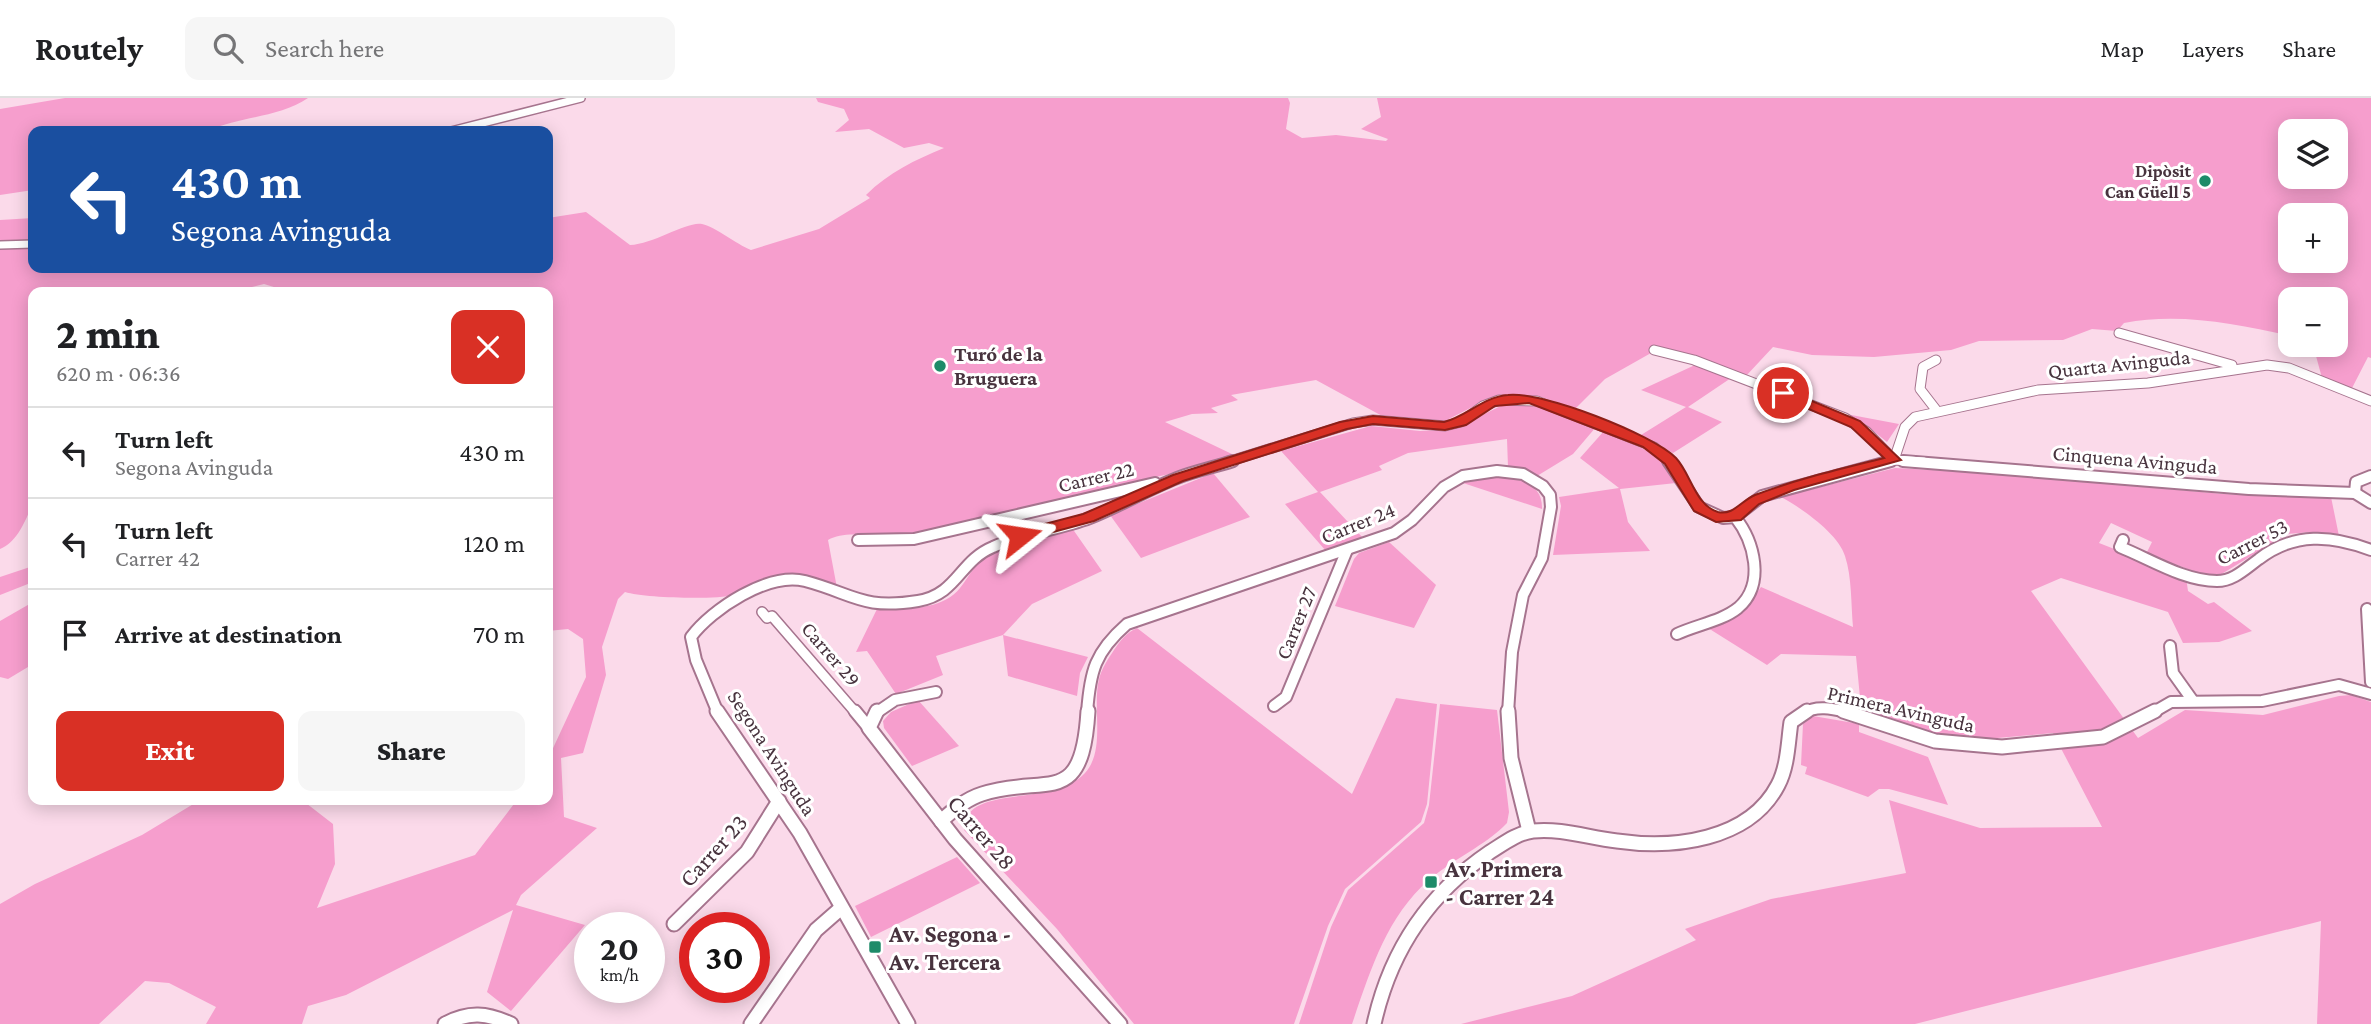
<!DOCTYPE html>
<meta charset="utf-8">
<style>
:root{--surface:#fff;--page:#f6f6f6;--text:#202124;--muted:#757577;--line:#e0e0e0;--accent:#d93025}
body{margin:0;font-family:"Crimson Pro",serif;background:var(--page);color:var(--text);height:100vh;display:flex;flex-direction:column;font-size:26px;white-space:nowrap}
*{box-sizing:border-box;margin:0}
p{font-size:23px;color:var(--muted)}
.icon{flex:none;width:38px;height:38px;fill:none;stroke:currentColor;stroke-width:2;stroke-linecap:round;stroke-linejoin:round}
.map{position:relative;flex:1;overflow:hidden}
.details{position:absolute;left:28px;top:189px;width:525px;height:518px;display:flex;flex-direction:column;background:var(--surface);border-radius:14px;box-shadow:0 4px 18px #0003}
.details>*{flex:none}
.hud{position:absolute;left:28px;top:28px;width:525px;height:147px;border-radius:14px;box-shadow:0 4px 18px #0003;background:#1a4fa0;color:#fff;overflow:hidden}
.fabs{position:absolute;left:2278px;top:21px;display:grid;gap:14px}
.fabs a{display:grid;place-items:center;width:70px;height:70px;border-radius:14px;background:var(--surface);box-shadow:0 4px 18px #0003;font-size:35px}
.speed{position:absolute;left:574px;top:814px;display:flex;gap:14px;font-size:35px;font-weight:700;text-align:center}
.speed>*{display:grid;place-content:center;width:91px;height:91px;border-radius:50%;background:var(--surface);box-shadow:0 4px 18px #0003;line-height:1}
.speed small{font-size:18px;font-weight:400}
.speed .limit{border:10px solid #d22;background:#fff;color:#111}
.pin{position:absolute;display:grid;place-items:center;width:60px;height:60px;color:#fff;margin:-30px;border:4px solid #fff;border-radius:50%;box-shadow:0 2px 7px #0007}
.me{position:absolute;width:77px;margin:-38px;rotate:75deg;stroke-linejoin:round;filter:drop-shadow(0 0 5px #0008)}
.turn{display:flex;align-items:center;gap:24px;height:147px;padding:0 28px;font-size:32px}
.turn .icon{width:91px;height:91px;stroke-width:2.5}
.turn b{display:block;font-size:49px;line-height:60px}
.round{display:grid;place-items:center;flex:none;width:74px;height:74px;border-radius:14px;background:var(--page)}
.headline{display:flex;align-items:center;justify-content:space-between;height:119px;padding:0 28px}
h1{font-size:42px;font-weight:800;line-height:52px}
.primary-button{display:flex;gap:14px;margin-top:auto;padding:14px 28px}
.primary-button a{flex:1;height:80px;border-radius:14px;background:var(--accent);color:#fff;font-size:28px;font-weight:800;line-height:80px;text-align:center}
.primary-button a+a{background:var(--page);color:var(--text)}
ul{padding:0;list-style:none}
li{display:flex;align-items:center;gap:21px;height:91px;padding:0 28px;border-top:2px solid var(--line)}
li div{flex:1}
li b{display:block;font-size:26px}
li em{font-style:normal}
header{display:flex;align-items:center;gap:42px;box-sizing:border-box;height:98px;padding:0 35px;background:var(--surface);border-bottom:2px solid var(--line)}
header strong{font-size:33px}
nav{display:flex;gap:38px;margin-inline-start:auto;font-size:24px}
.search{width:490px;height:63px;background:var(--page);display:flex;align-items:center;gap:18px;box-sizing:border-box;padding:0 24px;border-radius:14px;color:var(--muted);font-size:26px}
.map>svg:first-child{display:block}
.green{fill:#f69ecd;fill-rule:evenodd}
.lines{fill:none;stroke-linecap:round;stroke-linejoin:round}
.pedestrian-far1-casing{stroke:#a6748e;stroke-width:12}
.pedestrian-casing{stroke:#a6748e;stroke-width:15}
.minor-far3-casing{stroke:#a6748e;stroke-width:10}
.minor-far2-casing{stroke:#a6748e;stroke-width:11}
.minor-far1-casing{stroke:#a6748e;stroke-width:14}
.minor-casing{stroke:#a6748e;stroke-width:17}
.pedestrian-far1{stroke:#fff;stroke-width:9}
.pedestrian{stroke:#fff;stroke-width:11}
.minor-far3{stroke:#fff;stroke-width:7}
.minor-far2{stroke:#fff;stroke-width:9}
.minor-far1{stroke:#fff;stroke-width:10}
.minor{stroke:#fff;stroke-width:13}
.route{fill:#d93025;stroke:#8d1f18;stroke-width:2}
.poi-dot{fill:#1e8b69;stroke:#fff;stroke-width:2.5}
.labels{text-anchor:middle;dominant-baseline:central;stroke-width:6;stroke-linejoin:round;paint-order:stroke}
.far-poi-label{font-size:18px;font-weight:bold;fill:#48333e;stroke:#fff;text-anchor:end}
.poi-label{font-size:21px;font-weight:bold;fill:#48333e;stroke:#fff;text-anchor:start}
.street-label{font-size:21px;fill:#48333e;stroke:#fff}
.near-street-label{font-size:24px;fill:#48333e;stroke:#fff}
.near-poi-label{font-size:24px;font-weight:bold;fill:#48333e;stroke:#fff;text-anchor:start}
</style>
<header>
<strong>Routely</strong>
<div class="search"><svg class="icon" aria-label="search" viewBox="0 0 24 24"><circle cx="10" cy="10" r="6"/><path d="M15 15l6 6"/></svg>Search here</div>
<nav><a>Map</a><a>Layers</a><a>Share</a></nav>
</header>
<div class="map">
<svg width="2371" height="926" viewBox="0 0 2371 926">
<rect width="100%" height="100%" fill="#fbdaea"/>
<g class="green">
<path d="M65,0H308C279,20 239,18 208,33H33V92L0,97V11Z"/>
<path d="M816,0H1288L1290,5L1286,31L1302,40L1336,37L1386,43L1388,41L1361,31L1381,19L1377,0H2371V260L2368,259L2351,292L2322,280L2313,247H2336V201H2291V238C2238,226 2179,214 2124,225L2117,233L2092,231L2063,242L1979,243L1951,252L1874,259L1812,257L1773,249L1746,278L1651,255L1605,281L1575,311L1541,299L1511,297L1484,303L1443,324L1384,319L1316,282L1231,297L1238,302L1211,310L1218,315L1192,316L1165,324L1234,357L1179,374L1118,387L1120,389L1098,395L890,441C872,438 845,432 828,442L837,490C817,481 796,470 774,478C760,483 748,493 734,497C714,502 645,500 625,494L618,501L602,549L606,577L583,655L561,660L564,719L597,730L521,797L516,807L585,827L511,913L487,894L513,812L346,897L308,908L302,926H206L216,909L169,885L145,883L99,926H0V806L35,786L142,737L200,702H302L333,726L335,766L317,810L475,757L517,702H548V661L586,579L583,541L568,531L548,533V194H290L264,186L232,194H33V404C27,420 17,445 0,451V122L33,120V170H548V120L586,114L630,147C654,146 687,123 702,126C716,129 736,146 751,152L819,131L870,100L866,97C889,74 915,62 944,50L929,45L904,50L869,31L835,34L849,22L844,11L818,4ZM2291,33H2336V79H2291ZM2291,117H2336V163H2291Z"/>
<path d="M1695,267L1731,280L1688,309L1722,324L1673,355L1641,337L1686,309L1641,292Z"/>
<path d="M1505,306L1543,309L1596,329L1573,356L1537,378L1508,369L1507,341L1408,355L1379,368L1382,372L1320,394L1363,440L1326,453L1285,406L1318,394L1281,353L1371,328L1420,333L1453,331Z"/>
<path d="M1846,316L1899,326L1887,344L1862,324Z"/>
<path d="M1604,333L1657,357L1676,385L1620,391L1628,424L1650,453L1553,457L1561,408L1559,399L1619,390L1580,360Z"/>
<path d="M1895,370L2008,376L2223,396L2331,399L2339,438L2312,434L2287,436L2220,477L2199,475L2146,456L2152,444L2111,425L2099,445L2186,479L2188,493L2208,506L2214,504L2252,533L2219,544L2183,545L2168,514L2061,480L2031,493L2138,640L2185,612L2263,617L2339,598L2351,597L2371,604V926H2317L2321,823L1915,926H1461L1572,898L1696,842L1685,831L1771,801L1906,775L1889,702L1980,730L2102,729L2053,635L1986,641L1933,635L1861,610L1856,558L1781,556L1767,567L1708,530L1742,515L1761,489L1853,529C1851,507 1852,479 1845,458C1839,436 1800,409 1781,399Z"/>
<path d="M1213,375L1250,419L1141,460L1110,417Z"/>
<path d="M1487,379C1510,378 1543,381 1542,411L1463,385Z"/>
<path d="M1072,430L1102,473L1032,506L1003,537L936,558L943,577L896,596L867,553L856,554L877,511C904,511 942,513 960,490C970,478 973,466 988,457C1014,443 1044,438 1072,430Z"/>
<path d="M1389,444L1436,487L1414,530L1335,508L1354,461L1359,455Z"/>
<path d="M33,468V484L0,497V479Z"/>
<path d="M33,504V566L8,581L0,579V523Z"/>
<path d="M1137,530L1352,696L1396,600L1437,606L1427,706L1421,724L1345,791L1328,828L1294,926H1134L1057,831L964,732C964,684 1052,711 1085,675C1106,652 1092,609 1099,581C1102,570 1108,561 1114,552C1120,543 1126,535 1137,530Z"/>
<path d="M1003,537L1088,559L1080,575L1077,598L1008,578Z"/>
<path d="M918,602L959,648L912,668L884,630L883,623L891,614Z"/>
<path d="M1440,606L1497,612L1509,714L1507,725C1485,748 1453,761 1429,782C1386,819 1370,874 1352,926H1299L1331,829L1348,792L1424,725L1429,707Z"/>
<path d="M1813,618L1854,625L1859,627V634L1928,659L1948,707L1889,691H1879L1868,699L1805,676L1807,669L1801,667L1803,626Z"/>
<path d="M957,759L980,785L871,839L855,808Z"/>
</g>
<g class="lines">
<defs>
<path id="pedestrian-far1" d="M762,514L767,520L772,518L856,615"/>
<path id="pedestrian" d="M855,613L869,630"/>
<g id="minor-far3">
<path d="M451,33L581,0"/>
<path d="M0,147L33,146"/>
</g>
<g id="minor-far2">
<path d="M2119,235L2232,267"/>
<path d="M1654,252L1694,262L1845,320L1867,334L1894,362"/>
<path d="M1936,262L1923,269L1920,291L1937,313"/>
<path d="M1894,362L1905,329L1915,319L2038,292L2148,285L2267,267L2289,270L2371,303"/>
<path d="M1227,364L1353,325L1373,322L1445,328L1461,324L1483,308L1499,302L1537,303L1654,349L1669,364"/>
<path d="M1885,364L1894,362L1924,364"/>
</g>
<g id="minor-far1">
<path d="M1668,363L1699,409L1723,420L1735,419L1762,398L1891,363"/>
<path d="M1903,363L2249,391L2355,395L2371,405"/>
<path d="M2355,395L2356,384L2371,378"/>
<path d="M858,442L914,441L1155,385"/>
<path d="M2123,442L2120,449C2150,461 2184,483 2217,483C2234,483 2246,470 2259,461C2294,434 2332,437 2371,452"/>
<path d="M2367,511L2371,584"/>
<path d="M1677,536C1696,527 1722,523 1738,510C1766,486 1754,443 1735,419"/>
<path d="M2170,548L2173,575L2193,603"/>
<path d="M1274,608L1286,599L1347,452"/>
<path d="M718,615L696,562L691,539C712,511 768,474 805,483C854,496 862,512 918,503C958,496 959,463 993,449C1024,435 1058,432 1090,420C1120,408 1147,392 1177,380C1195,373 1215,369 1233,363"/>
<path d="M876,615L895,602L936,594"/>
<path d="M1087,615C1090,573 1095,554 1127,526L1394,435L1412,422L1444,389L1463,378L1497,373L1523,376L1543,388L1550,397L1551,409L1542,460L1523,497L1512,554L1508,615"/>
<path d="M1804,615C1818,606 1837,612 1852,615"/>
<path d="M2152,615L2171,604L2262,603L2339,587L2371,596"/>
</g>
<g id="minor">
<path d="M717,613L800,735L908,926"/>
<path d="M877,613L869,630L955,741L1120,926"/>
<path d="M1508,613L1511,660L1529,733"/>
<path d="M1843,613L1935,643L2002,649L2103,639L2155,613"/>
<path d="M941,723C953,712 966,701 982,696C1047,675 1082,713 1088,613"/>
<path d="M674,826L747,754L779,703"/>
<path d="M445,926C469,913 487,915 511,926"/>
<path d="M751,926L816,832L840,811"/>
<path d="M1374,926C1390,853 1428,796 1490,754C1503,746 1517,735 1533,733C1562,730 1589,740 1617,743C1673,751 1749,743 1778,687C1788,668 1788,644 1791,624L1807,613"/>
</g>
</defs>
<use href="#pedestrian-far1" class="pedestrian-far1-casing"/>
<use href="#pedestrian" class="pedestrian-casing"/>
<use href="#minor-far3" class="minor-far3-casing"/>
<use href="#minor-far2" class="minor-far2-casing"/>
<use href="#minor-far1" class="minor-far1-casing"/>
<use href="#minor" class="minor-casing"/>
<use href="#pedestrian-far1" class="pedestrian-far1"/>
<use href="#pedestrian" class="pedestrian"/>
<use href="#minor-far3" class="minor-far3"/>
<use href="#minor-far2" class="minor-far2"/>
<use href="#minor-far1" class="minor-far1"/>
<use href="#minor" class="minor"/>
</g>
<path class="route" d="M1778,293H1788L1860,323L1901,362L1794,392L1759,406L1741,422L1716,424L1694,413L1665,366L1643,349L1529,305L1495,308L1466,327L1445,332L1373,326L1347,331L1183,383L1094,423L1020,443L1012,438L1014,434L1083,416L1173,377L1340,324L1373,318L1444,324C1467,318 1483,299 1508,297C1542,293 1652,336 1676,360C1691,376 1695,407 1718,414C1733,418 1742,402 1755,397C1797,381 1840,371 1884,360L1851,329L1778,298Z"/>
<g class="poi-dot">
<circle cx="2205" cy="83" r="7"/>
<circle cx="940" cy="268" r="7"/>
<rect x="1424" y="777" width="14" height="14" rx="3.5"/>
<rect x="868" y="842" width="14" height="14" rx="3.5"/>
</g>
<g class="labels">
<g class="far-poi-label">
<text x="2191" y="73">Dipòsit<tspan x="2191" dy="21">Can Güell 5</tspan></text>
</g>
<g class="poi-label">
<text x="954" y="256">Turó de la<tspan x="954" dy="24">Bruguera</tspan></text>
</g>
<g class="street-label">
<text transform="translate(2119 266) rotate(-6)">Quarta Avinguda</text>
<text transform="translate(2135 362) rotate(5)">Cinquena Avinguda</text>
<text transform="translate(1096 379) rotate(-13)">Carrer 22</text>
<text transform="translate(1358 425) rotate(-22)">Carrer 24</text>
<text transform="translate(2252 444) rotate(-27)">Carrer 53</text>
<text transform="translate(1296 525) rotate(-68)">Carrer 27</text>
<text transform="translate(831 556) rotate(49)">Carrer 29</text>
<text transform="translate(1901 611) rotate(13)">Primera Avinguda</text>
<text transform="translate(772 655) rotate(57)">Segona Avinguda</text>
</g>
<g class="near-street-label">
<text transform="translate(982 734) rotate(49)">Carrer 28</text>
<text transform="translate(713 752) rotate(-48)">Carrer 23</text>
</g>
<g class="near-poi-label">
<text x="1445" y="770">Av. Primera<tspan x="1445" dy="28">- Carrer 24</tspan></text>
<text x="889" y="835">Av. Segona -<tspan x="889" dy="28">Av. Tercera</tspan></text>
</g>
</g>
</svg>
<div class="fabs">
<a><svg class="icon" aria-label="layers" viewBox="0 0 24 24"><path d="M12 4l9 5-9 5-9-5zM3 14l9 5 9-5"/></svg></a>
<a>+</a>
<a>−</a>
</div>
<div class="speed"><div>20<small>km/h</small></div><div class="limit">30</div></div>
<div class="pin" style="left:1783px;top:295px;background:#d93025"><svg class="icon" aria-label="arrive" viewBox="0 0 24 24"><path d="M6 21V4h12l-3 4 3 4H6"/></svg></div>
<svg class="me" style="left:1020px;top:438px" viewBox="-20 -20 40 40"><path d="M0-17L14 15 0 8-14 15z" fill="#d93025" stroke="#fff" stroke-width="4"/></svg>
<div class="hud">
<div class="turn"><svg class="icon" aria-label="left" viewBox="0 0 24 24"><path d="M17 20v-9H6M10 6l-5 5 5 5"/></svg><div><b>430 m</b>Segona Avinguda</div></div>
</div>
<section class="details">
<div class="headline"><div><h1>2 min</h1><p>620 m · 06:36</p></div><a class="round" style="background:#d93025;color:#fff"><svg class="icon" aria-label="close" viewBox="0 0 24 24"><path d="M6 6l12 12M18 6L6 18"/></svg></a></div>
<ul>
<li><svg class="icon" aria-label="left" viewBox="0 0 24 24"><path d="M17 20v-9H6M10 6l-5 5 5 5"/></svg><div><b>Turn left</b><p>Segona Avinguda</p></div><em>430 m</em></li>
<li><svg class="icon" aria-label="left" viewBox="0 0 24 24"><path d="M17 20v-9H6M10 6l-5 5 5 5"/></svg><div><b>Turn left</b><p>Carrer 42</p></div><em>120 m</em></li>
<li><svg class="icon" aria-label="arrive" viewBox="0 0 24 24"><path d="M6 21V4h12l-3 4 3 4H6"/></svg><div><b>Arrive at destination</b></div><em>70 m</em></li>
</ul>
<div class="primary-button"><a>Exit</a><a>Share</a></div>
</section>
</div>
